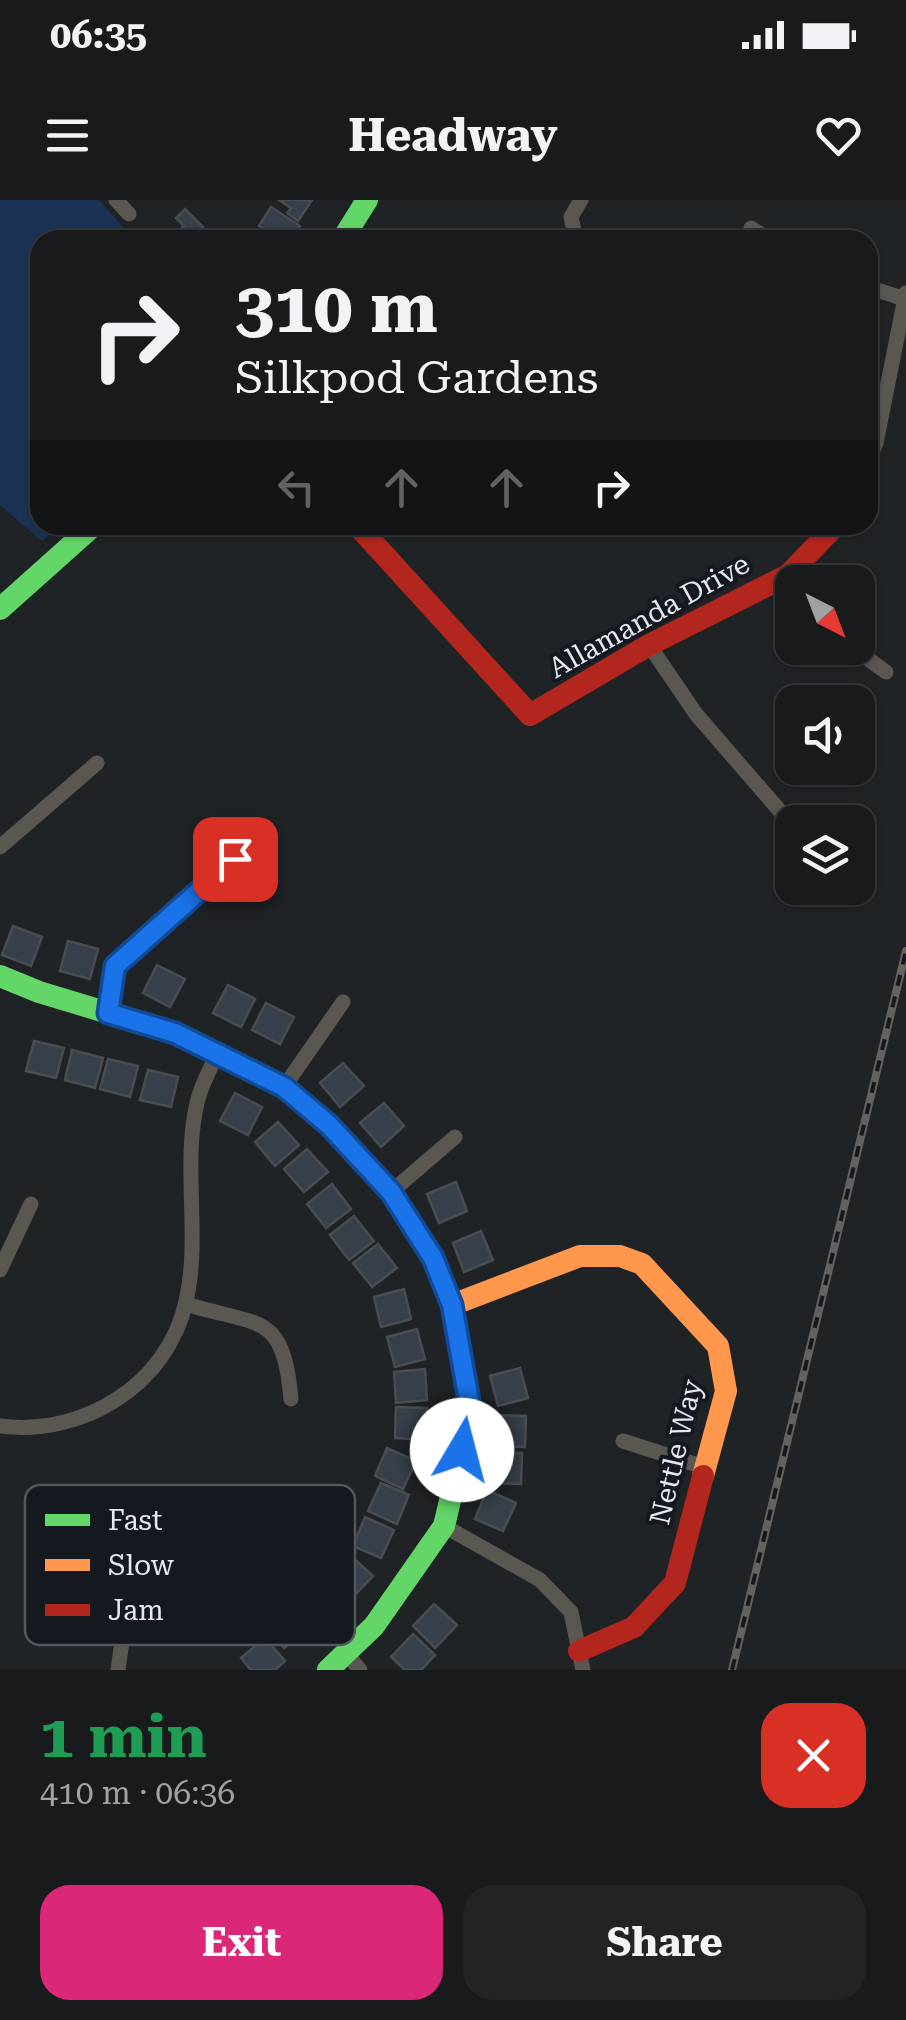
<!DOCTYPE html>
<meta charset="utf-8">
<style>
:root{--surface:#181a1c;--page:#212325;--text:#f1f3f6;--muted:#9fa1a3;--line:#36383b;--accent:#db2777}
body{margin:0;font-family:"Roboto Serif",serif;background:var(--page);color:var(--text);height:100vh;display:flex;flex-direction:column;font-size:38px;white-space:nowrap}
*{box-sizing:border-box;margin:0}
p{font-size:32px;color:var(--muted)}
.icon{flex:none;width:55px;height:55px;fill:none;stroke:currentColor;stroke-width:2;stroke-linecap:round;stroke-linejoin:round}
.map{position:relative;height:1470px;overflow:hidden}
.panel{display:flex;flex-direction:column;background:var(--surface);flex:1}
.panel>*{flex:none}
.top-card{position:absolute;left:30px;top:30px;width:848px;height:305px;border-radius:30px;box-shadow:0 2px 8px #0004,0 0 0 2px var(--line);background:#181a1c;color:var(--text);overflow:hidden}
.needle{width:65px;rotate:138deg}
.fabs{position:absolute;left:775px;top:365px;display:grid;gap:20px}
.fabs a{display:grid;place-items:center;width:100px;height:100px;border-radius:20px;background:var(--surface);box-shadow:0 2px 8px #0004,0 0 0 2px var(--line);font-size:50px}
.pin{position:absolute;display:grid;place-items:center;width:85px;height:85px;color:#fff;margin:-42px;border-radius:20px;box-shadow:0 5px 15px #0006}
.me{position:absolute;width:110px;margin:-55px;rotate:8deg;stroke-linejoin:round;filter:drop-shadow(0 0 8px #0008)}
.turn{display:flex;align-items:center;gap:35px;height:210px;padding:0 40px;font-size:45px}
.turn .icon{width:130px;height:130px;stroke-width:2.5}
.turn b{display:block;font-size:70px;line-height:85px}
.lanes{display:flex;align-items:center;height:95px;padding:0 40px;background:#0003;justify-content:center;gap:50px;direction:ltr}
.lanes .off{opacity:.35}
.round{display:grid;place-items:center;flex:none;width:105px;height:105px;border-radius:30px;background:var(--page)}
.headline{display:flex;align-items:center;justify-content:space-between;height:170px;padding:0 40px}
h1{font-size:60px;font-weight:700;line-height:75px;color:#1e9e55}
.button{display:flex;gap:20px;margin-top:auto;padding:20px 40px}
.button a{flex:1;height:115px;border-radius:30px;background:var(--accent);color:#fff;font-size:40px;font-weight:700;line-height:115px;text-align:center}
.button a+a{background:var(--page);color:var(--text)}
.status{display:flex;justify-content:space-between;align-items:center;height:70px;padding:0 50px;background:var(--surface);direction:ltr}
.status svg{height:28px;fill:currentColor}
header{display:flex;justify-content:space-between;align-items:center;height:130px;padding:0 40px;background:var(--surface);font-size:45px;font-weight:700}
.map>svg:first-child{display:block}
.green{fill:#1a3355}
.building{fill:#363f4a;stroke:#4a4d50;stroke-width:2.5}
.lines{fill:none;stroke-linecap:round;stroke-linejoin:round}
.street{stroke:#5a5650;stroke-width:15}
.fast{stroke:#63d668;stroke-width:22}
.slow{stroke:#ff974d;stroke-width:22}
.jam{stroke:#b3261e;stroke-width:22}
.rail-casing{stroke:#63625f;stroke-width:8}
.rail{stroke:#14181f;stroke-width:4;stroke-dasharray:11;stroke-linecap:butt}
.route-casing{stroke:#114b97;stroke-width:25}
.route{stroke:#1a73e8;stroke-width:18}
.labels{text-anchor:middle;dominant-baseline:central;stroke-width:8;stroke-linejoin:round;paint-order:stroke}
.street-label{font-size:28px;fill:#e5e8ed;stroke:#14181f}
.key{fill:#14181f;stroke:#53565d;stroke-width:2.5}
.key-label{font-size:28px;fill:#e5e8ed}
</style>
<div class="status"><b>06:35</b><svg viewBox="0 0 49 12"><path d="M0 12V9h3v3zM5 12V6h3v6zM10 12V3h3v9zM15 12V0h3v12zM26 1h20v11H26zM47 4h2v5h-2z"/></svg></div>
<header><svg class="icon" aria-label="menu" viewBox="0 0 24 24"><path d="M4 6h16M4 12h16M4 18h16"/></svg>Headway<svg class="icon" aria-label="heart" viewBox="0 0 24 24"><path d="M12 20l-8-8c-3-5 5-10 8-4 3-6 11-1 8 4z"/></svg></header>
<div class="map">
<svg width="906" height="1470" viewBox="0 0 906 1470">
<rect width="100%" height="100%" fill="#202326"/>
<path class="green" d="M0,0H99L134,40H40V325H60L42,341L0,305Z"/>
<g class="building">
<path d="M279,0H312L298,21L287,13L291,8Z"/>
<path d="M271,7L300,26L291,40H280L259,26Z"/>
<path d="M185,9L203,27L195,35L200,40L172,37L184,26L176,18Z"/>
<path d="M13,726L42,737L31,766L2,755Z"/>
<path d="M68,741L98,749L90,779L60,771Z"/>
<path d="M157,765L185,779L170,807L143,793Z"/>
<path d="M228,785L255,799L241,827L213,813Z"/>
<path d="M266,803L294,817L280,844L252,830Z"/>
<path d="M34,841L64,848L56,878L26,871Z"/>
<path d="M72,850L103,858L95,888L65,880Z"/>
<path d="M108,859L138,866L130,897L100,889Z"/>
<path d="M343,863L364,886L340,907L320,883Z"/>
<path d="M148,870L178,877L171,907L140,900Z"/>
<path d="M235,893L262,907L248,935L220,921Z"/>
<path d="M384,903L404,926L381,947L360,923Z"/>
<path d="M278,922L299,945L275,966L255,942Z"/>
<path d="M307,949L328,972L304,992L284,969Z"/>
<path d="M456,982L467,1011L439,1023L427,994Z"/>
<path d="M332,984L351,1009L326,1028L307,1004Z"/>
<path d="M354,1016L374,1041L349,1060L330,1035Z"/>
<path d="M481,1031L493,1060L464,1072L453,1043Z"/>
<path d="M378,1044L397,1068L372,1087L353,1063Z"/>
<path d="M404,1089L411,1119L381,1127L374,1097Z"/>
<path d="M417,1129L425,1159L395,1167L387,1137Z"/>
<path d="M520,1168L528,1198L498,1206L490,1176Z"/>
<path d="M425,1169L427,1200L396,1203L394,1172Z"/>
<path d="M396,1207L427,1208L426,1240L395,1238Z"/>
<path d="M495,1215L526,1216L525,1247L494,1246Z"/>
<path d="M387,1248L416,1261L403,1289L375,1276Z"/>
<path d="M491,1252L522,1253L521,1284L490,1283Z"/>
<path d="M381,1283L409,1295L397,1324L368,1311Z"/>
<path d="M487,1290L516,1303L503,1331L475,1319Z"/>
<path d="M365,1317L394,1330L381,1358L353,1346Z"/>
<path d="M350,1355L373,1376L351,1399L329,1377Z"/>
<path d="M434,1404L457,1425L435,1448L413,1426Z"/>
<path d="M288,1405L308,1428L284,1448L264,1425Z"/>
<path d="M413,1434L435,1455L421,1470H405L391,1457Z"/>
<path d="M265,1438L285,1461L275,1470H251L241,1458Z"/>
</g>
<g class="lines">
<g class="street">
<path d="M116,0L129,14"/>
<path d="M751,28L770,40"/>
<path d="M576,40L571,17L581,0"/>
<path d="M868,87L905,99"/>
<path d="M868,262L876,243L906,93"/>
<path d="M649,445L696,514L792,625"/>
<path d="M853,448L886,472"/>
<path d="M0,647L97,563"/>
<path d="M108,813L115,766L235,659"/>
<path d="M284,887L343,802"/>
<path d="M391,992L455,937"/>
<path d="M0,1070L31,1004"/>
<path d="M186,1104C260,1127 283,1111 291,1199"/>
<path d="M0,1226C82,1237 168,1185 186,1101C201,1037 182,967 197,903C201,885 210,869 218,853"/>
<path d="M623,1241L704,1267"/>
<path d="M444,1326L540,1380L571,1412L583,1470"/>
<path d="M346,1453L360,1470"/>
<path d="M118,1470L126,1412L210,1326"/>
</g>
<g class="fast">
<path d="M342,40L367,0"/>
<path d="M0,409L94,325"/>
<path d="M0,776L39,792L175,833L284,887L329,925L391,992L433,1058L452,1105L471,1212L444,1326L374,1426L328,1470"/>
</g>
<path class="slow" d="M452,1105L580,1056H620L642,1064L718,1146L726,1191L703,1276"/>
<g class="jam">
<path d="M357,325L530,515L649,445L788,375L836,325"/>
<path d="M579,1451L634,1427L675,1383L703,1276"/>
</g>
<defs>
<path id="rail" d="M732,1470L906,751"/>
</defs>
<use href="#rail" class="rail-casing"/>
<use href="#rail" class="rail"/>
</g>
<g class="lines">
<defs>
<path id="route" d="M235,659L115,766L108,813L175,833L284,887L329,925L391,992L433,1058L452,1105L471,1212L462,1250"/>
</defs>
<use href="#route" class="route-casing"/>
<use href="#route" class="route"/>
</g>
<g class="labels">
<g class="street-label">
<text transform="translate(649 416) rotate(-29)">Allamanda Drive</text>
<text transform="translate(676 1252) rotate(-77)">Nettle Way</text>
</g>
</g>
<rect x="25" y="1285" width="330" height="160" rx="15" class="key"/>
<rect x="45" y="1314" width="45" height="12" fill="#63d668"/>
<rect x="45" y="1359" width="45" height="12" fill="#ff974d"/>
<rect x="45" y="1404" width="45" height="12" fill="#b3261e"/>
<g class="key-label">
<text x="108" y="1330">Fast</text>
<text x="108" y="1375">Slow</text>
<text x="108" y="1420">Jam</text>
</g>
</svg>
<div class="fabs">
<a><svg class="needle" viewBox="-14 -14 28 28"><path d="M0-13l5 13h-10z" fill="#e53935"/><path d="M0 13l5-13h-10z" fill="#9fa1a3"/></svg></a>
<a><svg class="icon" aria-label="sound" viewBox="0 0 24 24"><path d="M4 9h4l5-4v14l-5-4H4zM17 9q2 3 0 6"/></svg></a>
<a><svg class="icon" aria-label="layers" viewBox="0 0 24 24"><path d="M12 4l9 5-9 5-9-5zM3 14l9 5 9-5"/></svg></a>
</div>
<div class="pin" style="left:235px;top:659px;background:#d93025"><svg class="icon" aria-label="arrive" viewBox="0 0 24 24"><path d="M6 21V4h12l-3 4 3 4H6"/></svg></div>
<svg class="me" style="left:462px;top:1250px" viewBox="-20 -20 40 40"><circle r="19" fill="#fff"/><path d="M0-13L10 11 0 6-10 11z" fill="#1a73e8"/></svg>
<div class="top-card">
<div class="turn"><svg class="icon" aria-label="right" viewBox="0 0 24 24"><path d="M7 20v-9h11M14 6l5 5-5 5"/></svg><div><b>310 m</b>Silkpod Gardens</div></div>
<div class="lanes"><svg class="icon off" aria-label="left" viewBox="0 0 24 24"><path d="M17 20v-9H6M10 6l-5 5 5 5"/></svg><svg class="icon off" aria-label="ahead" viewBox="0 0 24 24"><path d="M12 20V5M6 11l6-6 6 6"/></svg><svg class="icon off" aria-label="ahead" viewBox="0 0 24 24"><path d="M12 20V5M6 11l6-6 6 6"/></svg><svg class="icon" aria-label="right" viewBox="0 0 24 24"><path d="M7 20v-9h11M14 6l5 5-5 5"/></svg></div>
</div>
</div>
<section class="panel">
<div class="headline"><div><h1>1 min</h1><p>410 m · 06:36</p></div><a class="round" style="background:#d93025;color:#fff"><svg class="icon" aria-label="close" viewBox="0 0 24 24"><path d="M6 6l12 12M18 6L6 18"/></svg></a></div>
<div class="button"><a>Exit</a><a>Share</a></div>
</section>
